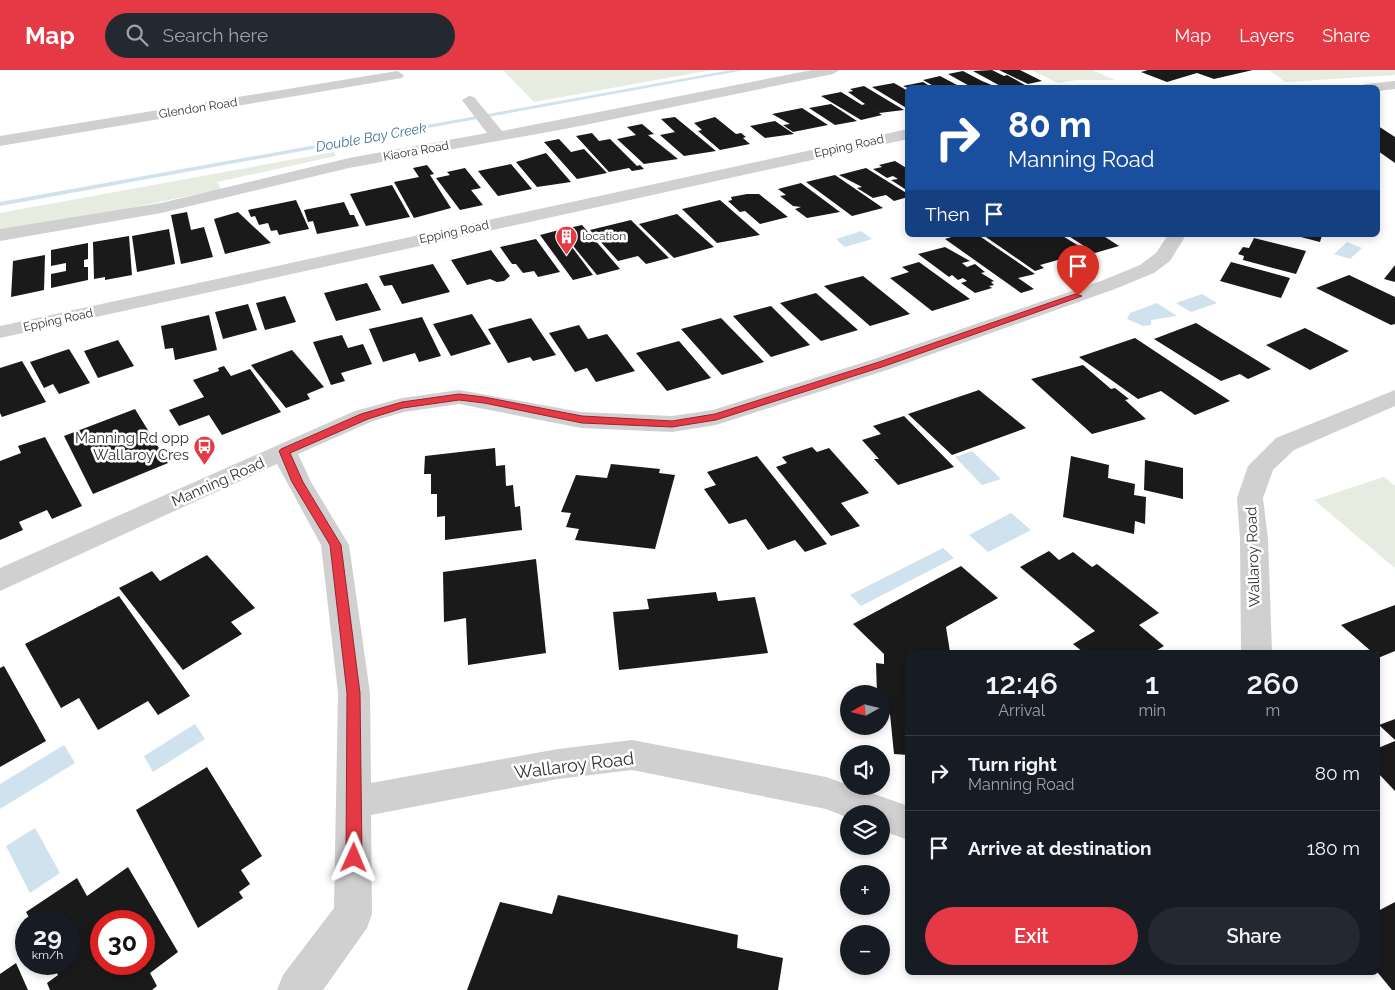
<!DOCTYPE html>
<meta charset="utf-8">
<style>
:root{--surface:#171b24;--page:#242831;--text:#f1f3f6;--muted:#9ea1a6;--line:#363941;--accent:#e63946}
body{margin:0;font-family:Raleway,sans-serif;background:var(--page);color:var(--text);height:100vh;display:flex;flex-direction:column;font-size:19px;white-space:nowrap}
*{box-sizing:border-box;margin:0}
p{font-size:16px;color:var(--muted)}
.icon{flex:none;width:28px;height:28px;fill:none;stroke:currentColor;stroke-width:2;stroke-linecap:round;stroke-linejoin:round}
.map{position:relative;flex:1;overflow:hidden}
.side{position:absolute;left:905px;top:580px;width:475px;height:325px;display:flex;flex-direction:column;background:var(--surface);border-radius:8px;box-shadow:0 2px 8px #0003}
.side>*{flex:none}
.guide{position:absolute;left:905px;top:15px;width:475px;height:152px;border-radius:8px;box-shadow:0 2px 8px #0003;background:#1a4fa0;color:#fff;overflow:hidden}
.needle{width:32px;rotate:262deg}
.buttons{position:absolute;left:840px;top:615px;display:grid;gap:10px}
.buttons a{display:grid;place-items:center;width:50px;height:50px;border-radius:50%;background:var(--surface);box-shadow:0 2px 8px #0003;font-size:25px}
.speed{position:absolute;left:15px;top:840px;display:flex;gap:10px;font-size:25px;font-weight:700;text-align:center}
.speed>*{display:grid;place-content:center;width:65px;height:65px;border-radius:50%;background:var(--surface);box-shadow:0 2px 8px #0003;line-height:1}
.speed small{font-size:12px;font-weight:400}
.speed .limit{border:8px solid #d22;background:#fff;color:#111}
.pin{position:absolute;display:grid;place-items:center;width:42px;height:42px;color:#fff;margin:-51px -21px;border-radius:50% 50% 50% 0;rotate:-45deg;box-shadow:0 0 5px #0007}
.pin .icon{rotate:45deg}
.me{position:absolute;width:55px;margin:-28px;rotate:1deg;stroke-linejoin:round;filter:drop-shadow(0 0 4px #0008)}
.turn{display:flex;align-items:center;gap:18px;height:105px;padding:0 20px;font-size:22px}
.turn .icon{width:65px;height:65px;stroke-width:2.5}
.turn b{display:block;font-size:35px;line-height:42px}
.then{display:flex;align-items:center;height:48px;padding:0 20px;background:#0003;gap:10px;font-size:19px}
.eta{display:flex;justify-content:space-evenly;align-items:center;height:85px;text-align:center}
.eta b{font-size:30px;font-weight:600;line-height:35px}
.action{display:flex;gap:10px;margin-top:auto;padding:10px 20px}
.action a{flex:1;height:58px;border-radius:30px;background:var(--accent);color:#fff;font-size:20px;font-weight:600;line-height:58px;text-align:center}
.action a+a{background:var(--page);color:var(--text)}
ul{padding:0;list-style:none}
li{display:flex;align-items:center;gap:15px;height:75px;padding:0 20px;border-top:1px solid var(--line)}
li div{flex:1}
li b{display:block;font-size:19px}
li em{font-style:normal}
header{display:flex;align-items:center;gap:30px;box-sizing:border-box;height:70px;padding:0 25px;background:var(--accent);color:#fff}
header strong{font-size:24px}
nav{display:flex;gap:28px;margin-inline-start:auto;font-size:18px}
.search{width:350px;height:45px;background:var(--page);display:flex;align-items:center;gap:12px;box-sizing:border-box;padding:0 18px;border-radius:28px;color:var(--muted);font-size:19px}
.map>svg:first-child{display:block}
.green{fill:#e6ecdf}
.water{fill:#cfe2ee}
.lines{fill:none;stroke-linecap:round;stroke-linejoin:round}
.stream{fill:#cfe2ee;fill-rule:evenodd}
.building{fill:#1a1a1a;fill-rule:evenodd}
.minor{fill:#d0d0d0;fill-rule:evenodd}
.route{fill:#e63946;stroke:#96252e}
.labels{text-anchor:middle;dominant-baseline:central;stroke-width:5;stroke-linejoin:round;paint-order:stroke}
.far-street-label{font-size:12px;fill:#333;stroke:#fff}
.far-poi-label{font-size:12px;fill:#333;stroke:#fff;text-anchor:start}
.far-water-label{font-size:14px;font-style:italic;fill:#3f7597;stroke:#fff}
.poi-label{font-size:15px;fill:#333;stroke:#fff;text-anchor:end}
.street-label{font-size:15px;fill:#333;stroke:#fff}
.near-street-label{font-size:18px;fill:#333;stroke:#fff}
</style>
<header>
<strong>Map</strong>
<div class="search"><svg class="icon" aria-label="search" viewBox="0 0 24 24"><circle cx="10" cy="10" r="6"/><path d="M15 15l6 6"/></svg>Search here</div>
<nav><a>Map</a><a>Layers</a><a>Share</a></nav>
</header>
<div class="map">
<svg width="1395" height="920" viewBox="0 0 1395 920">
<rect width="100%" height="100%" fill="#fff"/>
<g class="green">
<path d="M503,0H712L534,32Z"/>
<path d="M1031,0H1092L1115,10H1076L1058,13Z"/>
<path d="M1269,0H1395V5L1285,12Z"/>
<path d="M334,82L336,86L217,112L221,119L121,140L0,160V143Z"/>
<path d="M1384,407L1395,416V498L1314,430Z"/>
</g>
<g class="water">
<path d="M861,161L872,169L845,177L836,169Z"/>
<path d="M1347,172L1362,178L1350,189L1334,184Z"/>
<path d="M1202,224L1217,233L1191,242L1176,233Z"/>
<path d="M1157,233L1177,246L1151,250V255L1143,256L1127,249L1130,243Z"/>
<path d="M972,381L1001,409L982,415L955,387Z"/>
<path d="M1011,443L1031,460L988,482L969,465Z"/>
<path d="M943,478L954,488L861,536L850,525Z"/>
<path d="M195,654L205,669L153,702L144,686Z"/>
<path d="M64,675L75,693L0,739V714Z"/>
<path d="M35,758L60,803L30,823L6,776Z"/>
</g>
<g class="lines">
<path class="stream" d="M731,0H745L0,136V132Z"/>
</g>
<g class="building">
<path d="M992,0L1004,6L1007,5L1025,15L1004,18L973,1Z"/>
<path d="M999,0H1020L1042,11L1028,14Z"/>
<path d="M1148,0H1253L1214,9L1197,3L1167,12L1141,2Z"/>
<path d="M963,1L982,11L999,18H973L948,4Z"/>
<path d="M940,6L957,15L966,18H937L923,10Z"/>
<path d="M923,12L933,18H908L903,16Z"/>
<path d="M894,13L908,21V39L872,17Z"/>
<path d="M864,16L904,40L879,43L868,36L882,45L861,50L821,26L841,22L862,35L865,34L848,22L853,21L850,19Z"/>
<path d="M831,34L857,51L835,55L809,38Z"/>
<path d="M802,38L828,55L793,62L783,55L790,54L772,44Z"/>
<path d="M675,47L716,81L684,86L660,65L675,62L661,49Z"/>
<path d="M715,47L736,64L741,63L746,67L743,68L750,74L720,80L698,61L702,60L694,53Z"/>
<path d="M775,51L794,64L765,68L750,56Z"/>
<path d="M642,54L654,64L648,65L678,89L644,94L617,69L636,65L627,57Z"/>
<path d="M1378,56L1395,67V93L1378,81Z"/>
<path d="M592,63L599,71L610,69L637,96L640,95L644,99L632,101L629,98L609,102L576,66Z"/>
<path d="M559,69L571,82L584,79L607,103L577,109L544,72Z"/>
<path d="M546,83L571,112L537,117L516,92Z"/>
<path d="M895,91L908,99V121L891,110L898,109L893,106L887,108L873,99L882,97L879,95Z"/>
<path d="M511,94L532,119L498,126L478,101Z"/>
<path d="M427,95L434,104L430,105L451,138L414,148L394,112L419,107L413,98Z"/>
<path d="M465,98L481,118L471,120L483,135L460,140L436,108L450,105L447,102Z"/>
<path d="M866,98L908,124V127L894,131L886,125L873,128L857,118L862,117L839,105Z"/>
<path d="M835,105L883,138L852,146L806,112Z"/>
<path d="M801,113L840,142L807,148L795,139L801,137L793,136L780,126L786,125L778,119Z"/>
<path d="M392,115L410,147L366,156L350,124Z"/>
<path d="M747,124H759L788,147L760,154L745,141L740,142L728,131L732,130L731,127Z"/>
<path d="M296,130L309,159L279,165L277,160L271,161L268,153L259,155L255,146L251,147L248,140Z"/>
<path d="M720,130L760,165L717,173L682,139Z"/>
<path d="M344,132L350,145H354L359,156L317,164L313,151L308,152L304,140Z"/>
<path d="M187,142L191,160L204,157L213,187L181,194L171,145Z"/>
<path d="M238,142L271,173L225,184L214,149Z"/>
<path d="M677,144L714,177L674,188L639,154Z"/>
<path d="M631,150L669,188L646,194L638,186L618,191L590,160Z"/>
<path d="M582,155L620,199L597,205L560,160Z"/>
<path d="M169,159L175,194L137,202L132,166Z"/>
<path d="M559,160L593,205L573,210L540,165Z"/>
<path d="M958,165H978L1035,204L1018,208L1034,219L1021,223L945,169Z"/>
<path d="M983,165H1061L1092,184L1083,187L1079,184L1040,195L1044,198L1035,201Z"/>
<path d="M1067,165H1102L1119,176L1095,183Z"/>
<path d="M1293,165H1322L1320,172Z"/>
<path d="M129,166L132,205L105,210V207L94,209L93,172Z"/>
<path d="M1254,168L1306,181L1296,204L1243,190L1244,186L1238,184L1243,177L1249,178Z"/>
<path d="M536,169L560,202L538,207L534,201L523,203L516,194H512L500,177Z"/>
<path d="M88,173V189L84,190V197H88V210L51,218V204L66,201V193L51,196V180Z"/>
<path d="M945,177L970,191L962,193L967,197L975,194L985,202L981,203L994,211L991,212L994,215L989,216L992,218L975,223L961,213L967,211L963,208L958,210L952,205L949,207L918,184Z"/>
<path d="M491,180L510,206L504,211L497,212L490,209L467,215L451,190Z"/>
<path d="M45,185L44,220L11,227L13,191Z"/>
<path d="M919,192L970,229L932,241L890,208L909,202L902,197Z"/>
<path d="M1231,192L1290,208L1281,228L1220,211Z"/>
<path d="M433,194L450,222L402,234L392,215L384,216L379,206Z"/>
<path d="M1395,195V212L1384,209Z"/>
<path d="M1349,205L1395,227V254L1391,255L1316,218Z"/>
<path d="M863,206L910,244L870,256L824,216Z"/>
<path d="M367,213L381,240L336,251L324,223Z"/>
<path d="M816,223L858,260L821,271L780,233Z"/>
<path d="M285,226L296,252L265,260L256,233Z"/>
<path d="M248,234L257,260L223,269L215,242Z"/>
<path d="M771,236L810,275L771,287L733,246Z"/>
<path d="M472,244L491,274L451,286L433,254Z"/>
<path d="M209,245L217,280L175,290L173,278L165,279L161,256Z"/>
<path d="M422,247L441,286L419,292L415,283L383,292L369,259Z"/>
<path d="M531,248L556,285L533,291L530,287L508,293L488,259Z"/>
<path d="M721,248L764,292L722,305L681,259Z"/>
<path d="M1196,253L1271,299L1248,309L1240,304L1221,311L1154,269Z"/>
<path d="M579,255L588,269L607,264L635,301L596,312L587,298L575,302L549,263Z"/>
<path d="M1305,258L1349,281L1310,300L1266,275Z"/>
<path d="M342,265L348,278L363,274L372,294L341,303L345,311L331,315L313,272Z"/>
<path d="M1135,268L1230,331L1195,345L1161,321L1138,329L1079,287Z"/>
<path d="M118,270L134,296L98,308L84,281Z"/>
<path d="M679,271L711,308L667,321L636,283Z"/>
<path d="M69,279L90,313L59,324L53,314L44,318L30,292Z"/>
<path d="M292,280L324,317L307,324L310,329L286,338L251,295Z"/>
<path d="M22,291L46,332L2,347L0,343V298Z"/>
<path d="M1083,295L1111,319L1115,318L1129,329L1125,330L1146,349L1092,364L1031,309Z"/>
<path d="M224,296L231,306L250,299L281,342L222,365L209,345L179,356L169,340L204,327L193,310L219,301L218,298Z"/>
<path d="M979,320L1026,358L952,385L908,344Z"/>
<path d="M135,339L168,393L93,424L64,366Z"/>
<path d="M904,346L954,397L898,415L874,389H879L862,370L881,364L873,356Z"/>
<path d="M45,367L82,436L52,449L47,440L19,452L23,460L0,470V391L21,383L18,376Z"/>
<path d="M812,377L817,382L829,378L869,423L841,433L860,456L831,466L776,397L787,393L782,387Z"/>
<path d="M495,378L496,396L505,395L506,416L513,415L515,437L520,436L522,460L445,470V446L437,447V424H431V404H424L425,386Z"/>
<path d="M757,386L827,474L805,482L795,470L768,480L746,449L729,454L704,419L716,415L707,402Z"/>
<path d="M1071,386L1109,395L1108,408L1135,414L1134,425L1146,427L1145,454L1135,451L1134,464L1063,447Z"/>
<path d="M1145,390L1183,398V429L1144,420Z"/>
<path d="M611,394L660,399L659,403L675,405L655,479L575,470L579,459L566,457L571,443L561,442L576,405L607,408Z"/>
<path d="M1049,481L1059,490L1073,482L1092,497L1097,494L1159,543L1139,555L1164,576L1154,582H1083L1073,574L1095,561L1020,497Z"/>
<path d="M207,485L255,538L231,552L242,564L183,600L119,518L152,501L160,511Z"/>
<path d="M536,489L546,583L468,595L466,548L444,552L443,502Z"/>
<path d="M961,496L998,528L946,557L950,582H908V685L894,684L890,644H881V624H877L876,593L884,594V584L853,554Z"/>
<path d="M716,522L718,531L755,527L768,583L619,600L613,542L649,539L647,529Z"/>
<path d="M119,526L190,626L158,645L148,631L98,660L79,628L61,638L25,574Z"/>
<path d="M1395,535V581L1378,588V582H1372L1341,555Z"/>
<path d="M4,596L46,671L0,697V598Z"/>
<path d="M1395,649V670L1379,655Z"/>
<path d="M1395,671V721L1378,703V678Z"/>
<path d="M207,697L262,786L241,800L250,814L239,822L243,828L198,858L136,740Z"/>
<path d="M128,797L178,882L150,903L157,916L152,920H50L47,913L58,905L52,894H69V851H31L26,842L77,808L87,826ZM101,851H144V894H101Z"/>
<path d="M558,825L738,865L737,878L783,888L778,920H467L500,832L552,844Z"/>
<path d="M1395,832V920H1392L1378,903V841Z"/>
<path d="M16,893L28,920H0V904Z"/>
</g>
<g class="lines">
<g class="minor">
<path d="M812,0H840L833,4L570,58L349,98L161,143L0,171V159L161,133L349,88L487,63L462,30L469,26L474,27L502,61Z"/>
<path d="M397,1L404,5L402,8L0,76V66Z"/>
<path d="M1395,11V19L1378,21V18H1358L1365,14Z"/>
<path d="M908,59V69L0,268V256Z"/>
<path d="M1168,165H1186L1170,191L1154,203L1115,219L890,299L716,355L672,362L581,358L459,334L404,342L373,351L298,384L311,412L349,475L370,623L371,713L558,679L632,670L826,707L908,736V770L881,760V744H849V748L826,739L632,700L558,709L371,745L372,844L367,858L323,920H277L283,905L334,838L338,623L321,475L277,394L0,521V498L355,341L402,328L459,320L581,342L672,346L713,340L874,289L1101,211L1140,195L1156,183Z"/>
<path d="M1395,320V336L1294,380L1273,400L1263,428L1268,469L1272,582H1241L1240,469L1237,428L1248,396L1276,368Z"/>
</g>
</g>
<path class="route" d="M1075,224L1082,226L885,296L716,350L672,357L582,353L484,333L459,330L403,338L368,349L290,383L303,412L341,475L360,623L362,788L359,793L354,795L349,793L346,788L347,623L330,475L292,412L279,381L281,379L361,344L402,332L459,324L484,327L582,346L672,351L715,344L879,292Z"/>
<defs>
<symbol id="building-pin" viewBox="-11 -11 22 30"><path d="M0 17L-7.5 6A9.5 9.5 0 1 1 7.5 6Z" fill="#e63946" stroke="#fff"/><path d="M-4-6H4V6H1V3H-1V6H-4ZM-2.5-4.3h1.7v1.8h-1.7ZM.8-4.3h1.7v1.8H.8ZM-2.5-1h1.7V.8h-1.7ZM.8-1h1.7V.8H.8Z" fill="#fff"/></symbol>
<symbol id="bus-pin" viewBox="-11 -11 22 30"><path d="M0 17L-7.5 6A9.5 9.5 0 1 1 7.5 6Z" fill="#e63946" stroke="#fff"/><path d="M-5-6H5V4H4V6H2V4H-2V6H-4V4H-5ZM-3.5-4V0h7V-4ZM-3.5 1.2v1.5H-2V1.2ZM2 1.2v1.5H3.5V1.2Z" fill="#fff"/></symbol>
</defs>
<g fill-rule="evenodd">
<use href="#building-pin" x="554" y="154" width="25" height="34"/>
<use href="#bus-pin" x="192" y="364" width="25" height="34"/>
</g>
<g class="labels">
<g class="far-street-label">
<text transform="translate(198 38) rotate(-9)">Glendon Road</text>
<text transform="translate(849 76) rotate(-12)">Epping Road</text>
<text transform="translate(416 81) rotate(-10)">Kiaora Road</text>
<text transform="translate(454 162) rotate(-12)">Epping Road</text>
<text transform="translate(58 250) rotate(-12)">Epping Road</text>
</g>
<g class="far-poi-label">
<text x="582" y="166">location</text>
</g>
<g class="far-water-label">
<text transform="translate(371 67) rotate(-10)">Double Bay Creek</text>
</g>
<g class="poi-label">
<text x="189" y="368">Manning Rd opp<tspan x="189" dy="17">Wallaroy Cres</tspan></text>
</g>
<g class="street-label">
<text transform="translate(218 412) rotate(-24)">Manning Road</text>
<text transform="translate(1253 487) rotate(-92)">Wallaroy Road</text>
</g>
<g class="near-street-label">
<text transform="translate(574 695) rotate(-7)">Wallaroy Road</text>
</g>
</g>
</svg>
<div class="buttons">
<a><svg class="needle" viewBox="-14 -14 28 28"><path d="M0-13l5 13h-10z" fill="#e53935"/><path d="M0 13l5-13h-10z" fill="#9ea1a6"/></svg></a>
<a><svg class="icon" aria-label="sound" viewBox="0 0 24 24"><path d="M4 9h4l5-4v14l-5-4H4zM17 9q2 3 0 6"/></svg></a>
<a><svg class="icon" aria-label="layers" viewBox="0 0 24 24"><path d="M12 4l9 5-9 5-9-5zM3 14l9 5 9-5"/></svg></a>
<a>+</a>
<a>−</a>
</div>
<div class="speed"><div>29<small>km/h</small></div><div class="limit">30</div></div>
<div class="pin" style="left:1078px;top:226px;background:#d93025"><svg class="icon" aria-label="arrive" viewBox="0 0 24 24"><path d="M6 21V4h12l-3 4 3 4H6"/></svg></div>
<svg class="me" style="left:354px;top:788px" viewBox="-20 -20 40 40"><path d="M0-17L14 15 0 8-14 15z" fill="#e63946" stroke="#fff" stroke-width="4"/></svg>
<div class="guide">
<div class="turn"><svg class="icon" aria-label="right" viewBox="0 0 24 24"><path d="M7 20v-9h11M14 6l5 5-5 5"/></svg><div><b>80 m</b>Manning Road</div></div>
<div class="then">Then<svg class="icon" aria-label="arrive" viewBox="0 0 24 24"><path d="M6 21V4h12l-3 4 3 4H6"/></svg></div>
</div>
<section class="side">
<div class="eta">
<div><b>12:46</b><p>Arrival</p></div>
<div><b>1</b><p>min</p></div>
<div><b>260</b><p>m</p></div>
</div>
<ul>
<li><svg class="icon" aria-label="right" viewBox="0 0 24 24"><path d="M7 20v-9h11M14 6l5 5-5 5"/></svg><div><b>Turn right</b><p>Manning Road</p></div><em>80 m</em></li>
<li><svg class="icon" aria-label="arrive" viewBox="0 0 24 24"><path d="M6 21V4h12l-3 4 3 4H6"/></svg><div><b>Arrive at destination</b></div><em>180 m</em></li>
</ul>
<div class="action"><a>Exit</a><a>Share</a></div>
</section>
</div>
